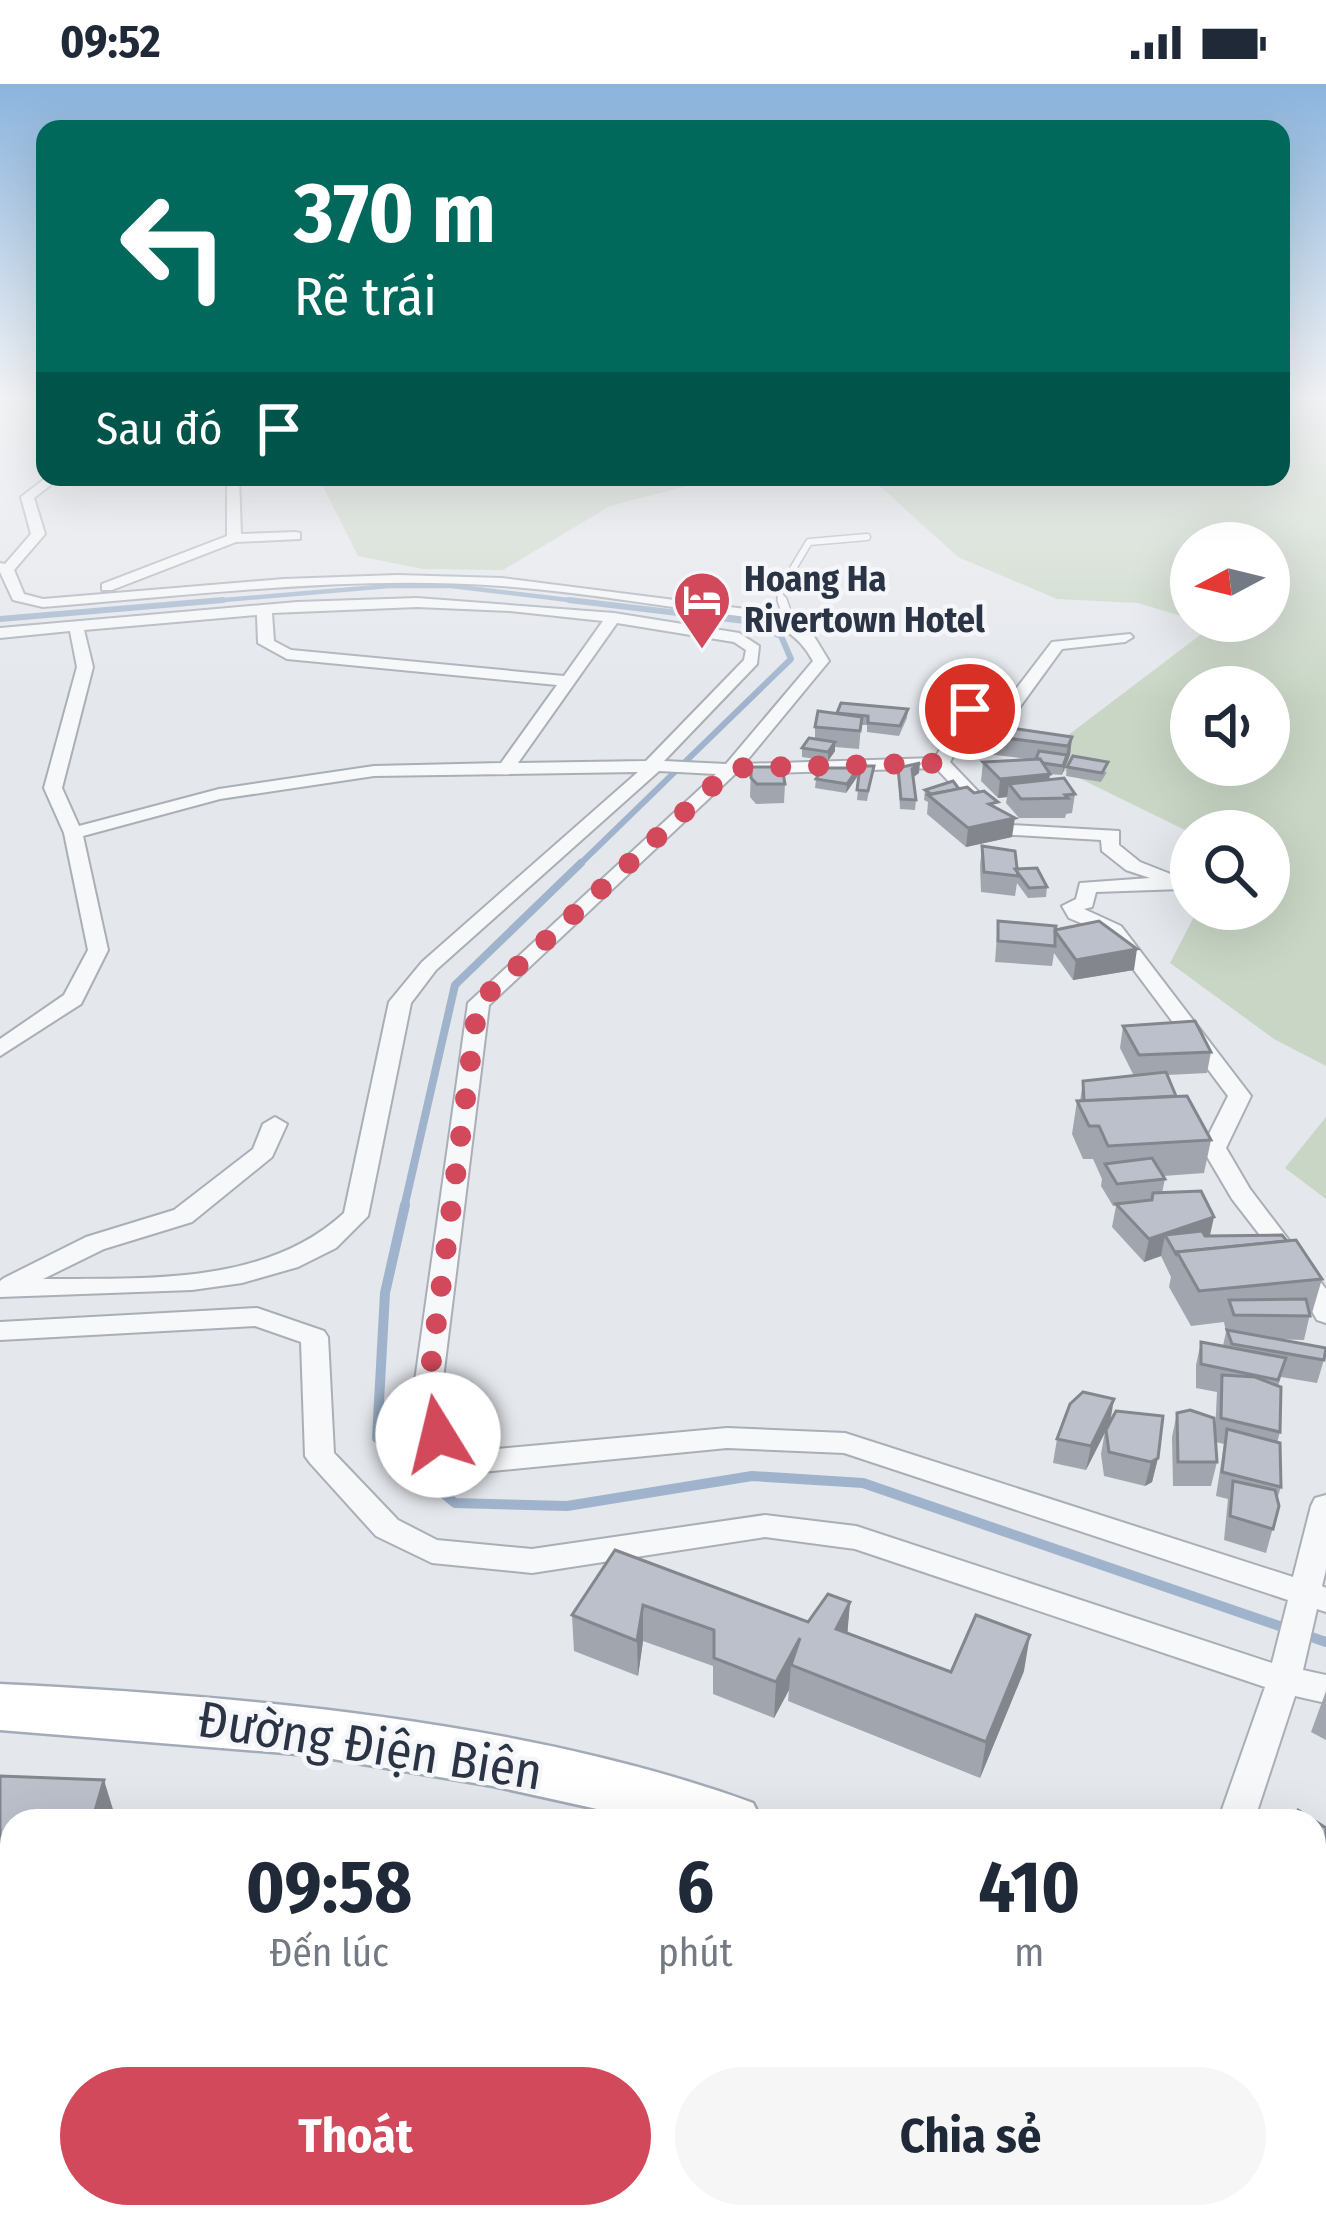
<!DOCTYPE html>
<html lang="vi">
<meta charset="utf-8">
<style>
:root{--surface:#fff;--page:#f6f6f7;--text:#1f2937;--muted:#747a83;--accent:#d1495b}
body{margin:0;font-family:"Fira Sans Condensed",sans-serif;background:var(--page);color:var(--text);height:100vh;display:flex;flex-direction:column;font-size:45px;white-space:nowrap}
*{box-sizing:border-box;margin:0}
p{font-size:39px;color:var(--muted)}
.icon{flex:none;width:66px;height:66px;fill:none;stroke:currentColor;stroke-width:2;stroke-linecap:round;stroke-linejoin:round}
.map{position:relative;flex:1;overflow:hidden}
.sheet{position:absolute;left:0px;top:1725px;width:1326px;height:420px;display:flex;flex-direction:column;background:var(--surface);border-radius:36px 36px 0 0;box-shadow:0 12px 48px #0002}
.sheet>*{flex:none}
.hud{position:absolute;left:36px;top:36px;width:1254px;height:366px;border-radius:24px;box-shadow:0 12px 48px #0002;background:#00695c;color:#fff;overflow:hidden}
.needle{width:78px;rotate:263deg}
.fabs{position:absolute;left:1170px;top:438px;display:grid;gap:24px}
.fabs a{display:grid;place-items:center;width:120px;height:120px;border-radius:50%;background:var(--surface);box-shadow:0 12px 48px #0002;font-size:60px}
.pin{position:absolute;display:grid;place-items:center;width:102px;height:102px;color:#fff;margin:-51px;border:6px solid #fff;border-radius:50%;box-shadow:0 3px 12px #0007}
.me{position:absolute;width:132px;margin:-66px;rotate:351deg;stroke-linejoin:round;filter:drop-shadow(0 0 9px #0008)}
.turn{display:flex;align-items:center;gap:42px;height:252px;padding:0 60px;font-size:54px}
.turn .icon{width:156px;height:156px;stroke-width:2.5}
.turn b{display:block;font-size:84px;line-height:102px}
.then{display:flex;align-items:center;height:114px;padding:0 60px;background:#0003;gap:24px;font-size:45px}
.eta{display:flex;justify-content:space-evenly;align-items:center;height:204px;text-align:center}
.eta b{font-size:72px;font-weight:700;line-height:84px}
.cta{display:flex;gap:24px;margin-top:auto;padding:24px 60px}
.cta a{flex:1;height:138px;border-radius:72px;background:var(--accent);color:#fff;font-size:48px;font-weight:700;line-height:138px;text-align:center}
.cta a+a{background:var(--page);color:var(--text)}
.status{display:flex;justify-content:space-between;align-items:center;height:84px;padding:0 60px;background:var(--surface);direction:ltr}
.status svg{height:33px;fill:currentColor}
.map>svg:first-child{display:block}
.green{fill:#c9d6c5;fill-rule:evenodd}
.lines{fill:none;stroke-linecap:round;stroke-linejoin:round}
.stream-far3{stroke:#9fb4cc;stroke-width:4.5}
.stream-far2{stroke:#9fb4cc;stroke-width:6}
.stream-far1{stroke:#9fb4cc;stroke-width:8}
.stream{stroke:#9fb4cc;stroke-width:10}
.service-far1-casing{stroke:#a9aeb7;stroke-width:9}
.service-casing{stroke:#a9aeb7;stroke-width:12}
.minor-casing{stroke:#a9aeb7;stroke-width:4}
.primary-casing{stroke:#a3abb8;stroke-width:5}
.service-far1{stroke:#f7f8fa;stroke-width:6}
.service{stroke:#f7f8fa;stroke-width:9}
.minor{fill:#f7f8fa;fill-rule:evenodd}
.primary{fill:#fff;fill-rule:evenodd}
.wall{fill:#a1a5ae}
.shaded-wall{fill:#83868d}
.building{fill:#bbc0ca;stroke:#83868d;stroke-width:3}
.route{stroke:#d1495b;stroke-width:21;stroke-dasharray:0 37.8}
.labels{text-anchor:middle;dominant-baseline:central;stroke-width:9;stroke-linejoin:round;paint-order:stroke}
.far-poi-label{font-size:36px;font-weight:bold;fill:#2b3445;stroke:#f4f6f9;text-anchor:start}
.near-street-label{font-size:51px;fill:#2b3445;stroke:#f4f6f9}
</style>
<div class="status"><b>09:52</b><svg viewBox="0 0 49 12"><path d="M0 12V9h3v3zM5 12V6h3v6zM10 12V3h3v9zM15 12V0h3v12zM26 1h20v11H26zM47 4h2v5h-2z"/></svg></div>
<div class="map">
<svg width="1326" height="2145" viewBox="0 0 1326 2145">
<rect width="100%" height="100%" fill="#e4e7ec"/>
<g class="green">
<path d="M1281,315H1326V982L1274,955L1170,879L1198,825H1269V747L1191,749L1038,674L1212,542L1198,537H1269V459H1191V535L1138,519L1057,515L958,473L870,393H1281ZM1191,603H1269V681H1191Z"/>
<path d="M318,393H722L610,422L503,486L423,485L358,472Z"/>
<path d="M1326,1033V1115L1285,1084Z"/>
</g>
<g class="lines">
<path class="stream-far3" d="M188,519L389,502H451L594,519"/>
<g class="stream-far2">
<path d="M569,516L745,537L781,552L791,575L578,782"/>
<path d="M0,535L223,516"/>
</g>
<path class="stream-far1" d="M404,1124L455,901L581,779"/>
<path class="stream" d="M405,1121L385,1209L377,1354L455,1419L567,1422L752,1392L863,1399L1326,1558"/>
<defs>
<path id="service-far1" d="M783,519L779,508L809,458L867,453"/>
<path id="service" d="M782,516L791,541"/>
<g id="minor">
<path d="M47,393H61L34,414L45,450L14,486L24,510L43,515L284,495L397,491L502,494L753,526L796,538L812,549L829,577L744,680L935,674L965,622H1003L1052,558L1130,550L1133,553L1125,558L1062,565L1014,631L976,630L950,678L1010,741L1119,747V761L1140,778L1191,798L1182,805L1096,808L1092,823L1084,825L1121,842L1251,1012L1226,1064L1250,1105L1326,1205V1239L1317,1236L1293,1194L1232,1115L1202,1064L1228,1012L1107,850L1069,834L1062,822L1076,815L1080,799L1150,794L1126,786L1102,767L1101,756L998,750L936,684L735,690L489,921L441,1311L451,1345L486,1366L727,1344L845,1349L1293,1493L1311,1422L1315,1414L1326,1411V1486L1322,1502L1326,1504V1528L1317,1525L1303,1586L1326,1591V1619L1295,1612L1254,1737H1218L1265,1603L855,1465L765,1453L532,1489L432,1479L376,1452L310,1379L305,1372L301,1258L255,1242L0,1256V1238L257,1224L324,1247L328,1253L334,1369L398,1436L437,1456L532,1465L765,1431L856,1442L1272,1579L1288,1516L844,1369L727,1364L482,1388L428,1358L413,1311L468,919L716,690L659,687L436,886L411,919L368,1132L336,1164L298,1183L242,1199L192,1206L0,1213V1197L4,1194L86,1153L174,1126L253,1065L263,1040L275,1033L287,1040L272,1073L192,1138L104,1165L43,1195C145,1194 265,1202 344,1129L389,918L422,878L638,688L374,692L220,715L83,752L108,866L81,920L0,972V955L64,911L88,866L64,749L44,704L77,583L70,547L0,554V544L297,518L417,514L614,529L739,549L759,562L757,580L664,677L726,680L813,577C796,547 779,542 747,533C665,523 583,508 501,502C349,491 195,511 43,523L13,516L0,488V479L5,480L31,450L21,413ZM417,523L510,527L603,537L564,592L291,566L274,557L272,529ZM257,531L258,559L287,575L557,601L501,679L374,682L219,705L79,742L62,704L93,583L84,546ZM617,539L734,558L746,566L744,576L646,677L518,679Z"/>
<path d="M227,393H239L241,450L295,448L300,449V455L236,458L112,506H102V500L227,452Z"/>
<path d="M440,2133H488L483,2145H435Z"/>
<path d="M593,2133H647L652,2145H598Z"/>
</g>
<g id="primary">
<path d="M0,1600C241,1612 526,1636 753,1719L762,1737H651L493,1702L309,1671L0,1646Z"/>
<path d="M1314,2018L1326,2023V2092L1314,2087Z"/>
</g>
</defs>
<use href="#service-far1" class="service-far1-casing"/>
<use href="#service" class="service-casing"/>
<use href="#minor" class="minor-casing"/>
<use href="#primary" class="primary-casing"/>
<use href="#service-far1" class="service-far1"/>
<use href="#service" class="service"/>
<use href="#minor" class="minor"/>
<use href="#primary" class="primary"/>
</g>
<g class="wall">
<path d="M908,625L907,634L899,652L867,648V641H861L859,665L835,663V667L828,677L802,673V664L815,655V643L837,630Z"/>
<path d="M974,650L1072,653L1070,671L1062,691L1050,690L1049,696L1075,710L1072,729L1066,730L1065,734H1019L1006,719L1007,713L998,714L981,697L983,678L1027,675L972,668Z"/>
<path d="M860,682H874L867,717L857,716Z"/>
<path d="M751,683L785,700L784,719L756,720L750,713Z"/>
<path d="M1067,683L1107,688L1101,698L1066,692Z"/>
<path d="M898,684L919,689L913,693L916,716L915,726L900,725Z"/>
<path d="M857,693L846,709L815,704L816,695Z"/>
<path d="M959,705L997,724L1012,753L966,763L927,730L928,718L924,716L925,706Z"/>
<path d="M982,762L1047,803L1046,813L1028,814L1017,799L1015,812L981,808L980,782Z"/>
<path d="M998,837L1055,846L1134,886L1073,896L1054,869L1052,882L995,878Z"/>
<path d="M1123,942L1211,968L1207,989L1167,991L1176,1012L1211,1056L1204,1089L1163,1092L1165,1095L1162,1109L1210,1152L1287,1157L1322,1195L1312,1229L1310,1230L1304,1256L1276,1255L1326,1269L1317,1299L1281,1293L1278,1302L1280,1348L1277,1359L1281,1403L1277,1415L1279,1422L1266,1469L1224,1456L1228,1415L1216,1412L1224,1360L1216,1358L1217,1378L1211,1402H1173L1172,1353L1177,1329L1215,1349L1217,1308L1196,1304V1281L1201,1258L1223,1262L1226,1248L1224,1238L1191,1242L1169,1203L1171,1193L1161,1172L1144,1178L1112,1143L1116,1122H1113L1101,1102L1102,1095L1093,1075H1083L1072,1050L1077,1017H1080L1083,997L1134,992L1120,964Z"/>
<path d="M1110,1338L1158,1374L1152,1398L1145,1402L1104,1392L1101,1370L1105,1347L1086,1386L1053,1379L1057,1355Z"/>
<path d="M615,1466L808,1538L850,1518L847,1549L951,1588L1024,1587L980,1694L788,1617L789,1606L774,1634L713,1610V1582L643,1557L638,1592L574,1567L572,1531Z"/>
<path d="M1326,1607V1656L1311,1648Z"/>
<path d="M0,1692L115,1732L12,1737V1988L0,1987Z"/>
<path d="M1314,1737L1326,1744V1856L1314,1848Z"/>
</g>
<g class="shaded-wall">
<path d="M1072,653L1070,671L1062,691L1068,662Z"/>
<path d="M835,658V667L828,677V668Z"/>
<path d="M920,679L919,689L911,695L912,685Z"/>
<path d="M858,684L857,693L846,709L847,700Z"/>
<path d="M1050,690L1047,709L1009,700L1007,713L998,714L1000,695Z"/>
<path d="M1015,734L1012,753L966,763L968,744Z"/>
<path d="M1137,865L1134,886L1073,896L1076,876Z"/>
<path d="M1214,1133L1209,1156L1165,1151L1161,1172L1144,1178L1149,1155Z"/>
<path d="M1114,1315L1110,1339L1086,1386L1091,1362Z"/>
<path d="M1158,1374L1152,1398L1145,1402L1151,1378Z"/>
<path d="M850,1518L847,1554L836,1545Z"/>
<path d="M643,1521V1557L638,1592L637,1557Z"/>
<path d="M1030,1551L1024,1587L980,1694L986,1658Z"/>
<path d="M800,1554L791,1581L789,1606L774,1634L776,1598Z"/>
<path d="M104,1696L115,1732L113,1737H92Z"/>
<path d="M6,1777L12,1795L0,1835V1790Z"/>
<path d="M12,1860V1915L1,1899Z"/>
</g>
<g class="building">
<path d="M841,619L908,625L900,642L868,639V632L837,629Z"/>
<path d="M818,627L862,633L860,647L815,643Z"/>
<path d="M978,639L1072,653L1068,662L974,650Z"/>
<path d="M809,654L835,658L828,668L802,664Z"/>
<path d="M1039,667L1067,671L1063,682L1043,679L1040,675H1036Z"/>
<path d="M1073,672L1108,678L1102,689L1067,683Z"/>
<path d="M1040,675L1050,690L1000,695L983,678Z"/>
<path d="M920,679L912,685L916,716L901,715L898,684Z"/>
<path d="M860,682H874L868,707L857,706Z"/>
<path d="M751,683H782L785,700H757L751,694Z"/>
<path d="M823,684H858L847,700L816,695Z"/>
<path d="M1064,694L1075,710L1065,711L1068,714L1021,715L1009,700Z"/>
<path d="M953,697L959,705L931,710L925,706Z"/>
<path d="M967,703L974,709L984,707L998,718L989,720L1015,734L968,744L928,711Z"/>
<path d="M982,762L1015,767L1018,792L984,788Z"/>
<path d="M1037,784L1047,803L1029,804L1015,785Z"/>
<path d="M998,837L1056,842L1055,846L1099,837L1137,865L1076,876L1055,847V862L998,857Z"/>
<path d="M1195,937L1211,968L1139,971L1123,942Z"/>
<path d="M1166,988L1176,1012L1084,1017L1083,997Z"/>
<path d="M1187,1012L1211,1056L1108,1062L1099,1042H1089L1077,1017Z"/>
<path d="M1152,1074L1165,1095L1117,1100L1105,1080Z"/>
<path d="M1201,1107L1214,1133L1149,1155L1116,1120L1152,1116L1153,1109Z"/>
<path d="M1202,1147L1205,1152L1282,1151L1287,1157L1177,1168L1176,1170L1165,1151Z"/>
<path d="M1296,1156L1322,1195L1199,1207L1177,1168Z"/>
<path d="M1306,1215L1310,1232L1234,1231L1229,1216Z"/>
<path d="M1227,1246L1326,1264L1324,1276L1232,1260Z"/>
<path d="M1201,1258L1286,1274L1278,1296L1201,1280Z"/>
<path d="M1222,1291L1255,1293L1281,1303L1280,1348L1221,1334Z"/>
<path d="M1083,1308L1114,1315L1091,1362L1057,1355L1070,1320Z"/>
<path d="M1190,1326L1214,1334L1217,1378H1178L1177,1329Z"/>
<path d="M1116,1327L1163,1332L1158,1374L1151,1378L1109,1368L1106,1346Z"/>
<path d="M1227,1345L1280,1359L1281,1403L1222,1388Z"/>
<path d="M1233,1397L1275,1406L1279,1422L1273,1445L1230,1432Z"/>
<path d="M615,1466L808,1538L828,1510L850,1518L836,1545L951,1588L976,1531L1030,1551L986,1658L791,1581L800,1554L776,1598L714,1574V1546L643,1521L637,1557L572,1531Z"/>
<path d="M0,1692L104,1696L92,1737H12V1755H0Z"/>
<path d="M1298,1726L1326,1744V1812L1314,1803V1737H1291Z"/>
<path d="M4,1789H12V1860L3,1890H0V1803Z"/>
<path d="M0,1890H12V1954L0,1953Z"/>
<path d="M1199,2133H1270L1262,2145H1192Z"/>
</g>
<linearGradient id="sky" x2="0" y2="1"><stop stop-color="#8bb4dd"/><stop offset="0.51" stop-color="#f3f4f6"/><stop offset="1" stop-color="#f3f4f6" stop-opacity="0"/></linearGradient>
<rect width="1326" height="616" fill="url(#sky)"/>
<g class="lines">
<path class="route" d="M438,1351L427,1311L478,919L732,684L941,679L970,625"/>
</g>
<defs>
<symbol id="hotel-pin" viewBox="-11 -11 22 30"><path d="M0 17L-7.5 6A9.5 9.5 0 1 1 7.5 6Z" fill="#d1495b" stroke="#f4f6f9"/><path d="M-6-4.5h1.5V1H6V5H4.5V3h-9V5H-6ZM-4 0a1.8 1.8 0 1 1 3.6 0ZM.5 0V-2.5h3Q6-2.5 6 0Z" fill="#fff"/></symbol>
</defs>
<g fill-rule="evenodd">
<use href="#hotel-pin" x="669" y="483" width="66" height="90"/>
</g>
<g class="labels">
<g class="far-poi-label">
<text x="744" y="495">Hoang Ha<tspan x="744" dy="41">Rivertown Hotel</tspan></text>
</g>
<g class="near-street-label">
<text transform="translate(370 1662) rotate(9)">Đường Điện Biên</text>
</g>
</g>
</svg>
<div class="fabs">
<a><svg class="needle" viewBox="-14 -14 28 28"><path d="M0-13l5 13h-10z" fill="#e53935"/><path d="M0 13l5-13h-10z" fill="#747a83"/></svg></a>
<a><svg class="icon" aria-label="sound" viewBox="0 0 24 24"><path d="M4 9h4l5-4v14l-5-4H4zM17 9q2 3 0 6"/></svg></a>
<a><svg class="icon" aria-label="search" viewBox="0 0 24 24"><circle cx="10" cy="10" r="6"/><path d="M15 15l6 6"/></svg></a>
</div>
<div class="pin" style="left:970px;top:625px;background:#d93025"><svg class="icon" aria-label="arrive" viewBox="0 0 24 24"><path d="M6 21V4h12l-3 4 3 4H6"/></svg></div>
<svg class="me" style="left:438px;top:1351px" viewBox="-20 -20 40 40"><circle r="19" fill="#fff"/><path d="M0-13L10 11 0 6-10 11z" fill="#d1495b"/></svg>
<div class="hud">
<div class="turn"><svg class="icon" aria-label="left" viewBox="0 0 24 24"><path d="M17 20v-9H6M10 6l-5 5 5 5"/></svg><div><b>370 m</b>Rẽ trái</div></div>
<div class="then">Sau đó<svg class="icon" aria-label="arrive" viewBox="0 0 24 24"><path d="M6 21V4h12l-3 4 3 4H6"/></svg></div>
</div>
<section class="sheet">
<div class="eta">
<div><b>09:58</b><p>Đến lúc</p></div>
<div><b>6</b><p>phút</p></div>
<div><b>410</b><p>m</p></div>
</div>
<div class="cta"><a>Thoát</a><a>Chia sẻ</a></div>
</section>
</div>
